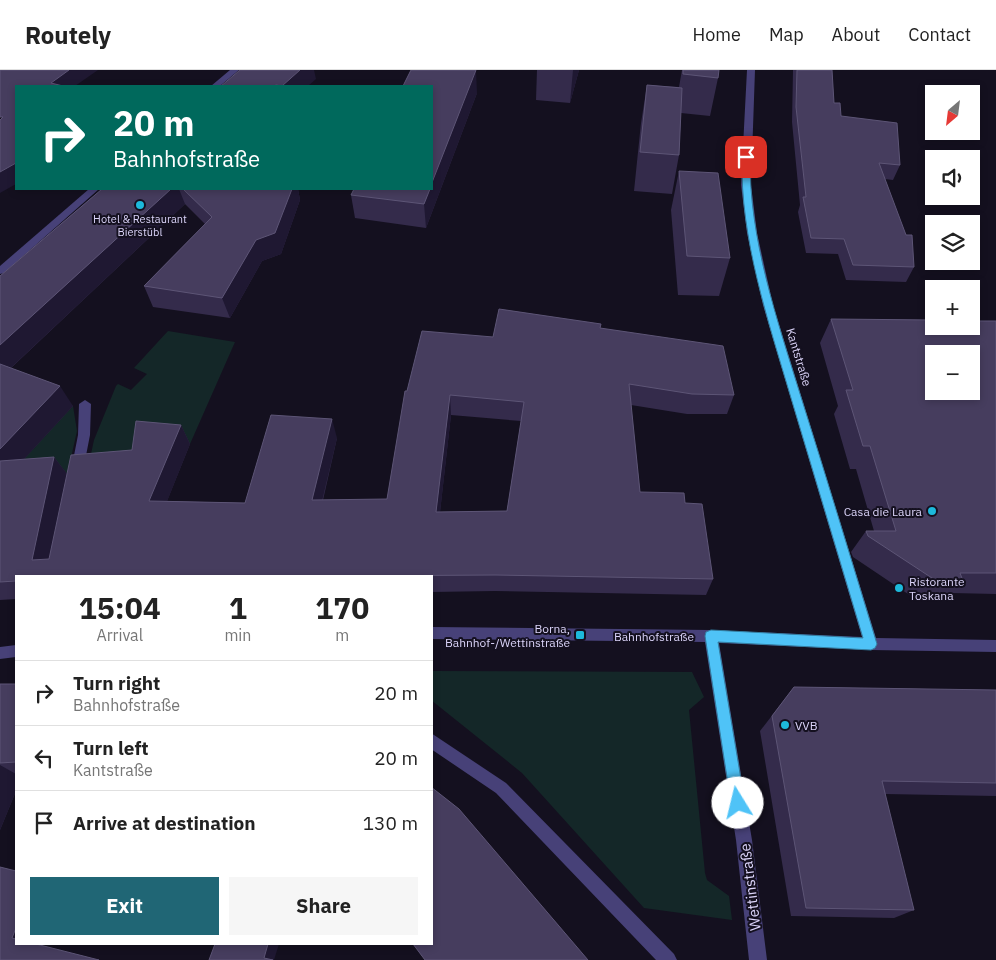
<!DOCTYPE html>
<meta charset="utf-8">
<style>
:root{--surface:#fff;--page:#f6f6f6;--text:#222;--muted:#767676;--line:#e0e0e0;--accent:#206675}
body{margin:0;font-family:"IBM Plex Sans",sans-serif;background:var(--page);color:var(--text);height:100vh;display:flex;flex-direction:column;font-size:19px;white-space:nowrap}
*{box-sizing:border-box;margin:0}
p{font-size:16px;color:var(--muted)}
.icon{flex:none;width:28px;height:28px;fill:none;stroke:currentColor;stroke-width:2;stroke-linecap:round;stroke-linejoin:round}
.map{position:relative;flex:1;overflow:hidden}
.details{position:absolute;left:15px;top:505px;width:418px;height:370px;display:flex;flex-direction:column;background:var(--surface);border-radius:0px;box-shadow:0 2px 8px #0003}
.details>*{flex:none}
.guide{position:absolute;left:15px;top:15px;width:418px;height:105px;border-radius:0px;box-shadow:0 2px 8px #0003;background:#00695c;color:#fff;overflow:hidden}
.needle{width:32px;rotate:208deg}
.fabs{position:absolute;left:925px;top:15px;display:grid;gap:10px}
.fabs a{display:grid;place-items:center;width:55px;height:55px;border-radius:0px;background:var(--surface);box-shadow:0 2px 8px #0003;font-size:25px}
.pin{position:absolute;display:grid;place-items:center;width:42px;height:42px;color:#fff;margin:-21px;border-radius:10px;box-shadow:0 2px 8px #0006}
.me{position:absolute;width:55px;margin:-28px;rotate:351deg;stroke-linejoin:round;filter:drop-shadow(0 0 4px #0008)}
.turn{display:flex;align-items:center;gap:18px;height:105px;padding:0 15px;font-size:22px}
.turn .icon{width:65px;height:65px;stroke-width:2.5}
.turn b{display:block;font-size:35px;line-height:42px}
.eta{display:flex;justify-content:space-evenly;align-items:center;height:85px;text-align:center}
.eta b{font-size:30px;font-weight:700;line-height:35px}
.action{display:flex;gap:10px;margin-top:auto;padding:10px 15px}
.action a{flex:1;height:58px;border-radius:0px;background:var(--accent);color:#fff;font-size:20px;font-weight:700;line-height:58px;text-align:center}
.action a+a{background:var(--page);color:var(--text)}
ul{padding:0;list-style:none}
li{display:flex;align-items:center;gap:15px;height:65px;padding:0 15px;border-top:1px solid var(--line)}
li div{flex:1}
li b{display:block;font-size:19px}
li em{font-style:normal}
header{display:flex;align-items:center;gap:30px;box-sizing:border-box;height:70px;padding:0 25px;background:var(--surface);border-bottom:1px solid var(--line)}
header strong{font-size:24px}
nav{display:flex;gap:28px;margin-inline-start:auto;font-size:18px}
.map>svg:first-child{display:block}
.green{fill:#142728}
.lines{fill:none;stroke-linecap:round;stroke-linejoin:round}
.minor{fill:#474178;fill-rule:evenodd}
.wall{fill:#342b4b;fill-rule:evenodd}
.shaded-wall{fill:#1f1832}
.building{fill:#463d5e;stroke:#5d5576;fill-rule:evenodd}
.route{fill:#4fc3f7;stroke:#337fa1}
.poi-dot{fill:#1db9db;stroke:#14101f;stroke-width:2}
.labels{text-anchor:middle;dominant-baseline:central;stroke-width:4;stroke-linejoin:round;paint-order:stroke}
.far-poi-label{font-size:11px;fill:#dbd4f9;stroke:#14101f}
.street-label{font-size:12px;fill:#dbd4f9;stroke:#14101f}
.poi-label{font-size:12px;fill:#dbd4f9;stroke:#14101f;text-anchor:end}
.near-street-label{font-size:15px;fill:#dbd4f9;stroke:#14101f}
</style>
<header>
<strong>Routely</strong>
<nav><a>Home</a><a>Map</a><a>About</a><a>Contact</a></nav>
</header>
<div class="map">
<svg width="996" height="890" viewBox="0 0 996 890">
<rect width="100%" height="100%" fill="#14101f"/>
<g class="green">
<path d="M168,261L235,272L190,374L147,371L80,435L94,370L116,316L118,314L131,320L147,304L134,298Z"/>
<path d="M73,336L77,361L60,437L0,381L51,359Z"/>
<path d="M431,601L692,602L704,627L689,640L705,803L707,810L729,826L732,850L644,838L522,703L431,630Z"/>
</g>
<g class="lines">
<g class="minor">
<path d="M230,0H239L220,16H211Z"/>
<path d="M747,0H755L751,115L757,163L773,235L876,568L996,570V582L871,580L719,573L752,770L767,890H749L736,770L705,572L431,569V557L711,560L862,567L763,235L747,163L741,115Z"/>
<path d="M89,119H99L4,203L0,204V196Z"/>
<path d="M85,330L91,334L90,365L83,401L77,406L71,401L78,365L79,334Z"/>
<path d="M16,575V587L0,589V577Z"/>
<path d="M431,663L506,713L674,884L677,890H656L496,723L431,679Z"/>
</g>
</g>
<g class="wall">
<path d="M537,0H579L570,33L536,30Z"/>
<path d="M682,0H719L718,8L710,46L681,43L679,85L672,124L634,121L641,53L647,15L679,17Z"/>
<path d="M793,0H832L834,33L841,46L900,95L893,110L885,109L914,197L906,212L846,210L838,184L806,183L798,142L800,135L792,52Z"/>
<path d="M477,23L426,158L355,148L351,125Z"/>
<path d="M679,101L730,188L719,226L678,225L671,140Z"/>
<path d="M102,119H298L300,130L281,184L262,191L230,248L153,237L144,216L205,154L185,134L11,298L73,336L24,389L54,387L67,404L132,380L181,355L190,374L167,431L245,433L337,368L323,430L387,429L407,321L493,267L601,258L734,325L727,344H687L631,335L640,422L685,433L713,509L706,525L495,521L431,522V506H16V529L0,530V206ZM451,345L521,351L507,441L440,442Z"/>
<path d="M831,249L996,251V524L952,523L944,531L917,530L853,487L851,482L866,461H874L856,399H850L834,344L838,336L820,273Z"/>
<path d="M0,614H16V721L0,760Z"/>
<path d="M794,617L996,620V726L885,724L914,840L894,848L791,846L760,661Z"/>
</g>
<g class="shaded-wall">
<path d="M69,0H98L75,16H52L51,13Z"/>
<path d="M300,0H314L316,9L308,16H282Z"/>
<path d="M476,0L477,23L426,158L424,134L430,119H431V115Z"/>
<path d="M573,0H579L570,33Z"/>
<path d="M16,93V114L0,123V102Z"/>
<path d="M171,119H179L185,134L0,308V275Z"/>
<path d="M292,119H298L300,130L281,184L262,191L230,248L222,228L256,170Z"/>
<path d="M60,316L73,336L4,411L0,406V379Z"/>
<path d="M450,325L451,345L438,460L436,442Z"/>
<path d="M332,349L337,368L318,448L312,430Z"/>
<path d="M181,355L190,374L160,449L149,431Z"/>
<path d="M54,387L68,405L48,506L32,490Z"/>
<path d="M0,695L16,704V721L0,760Z"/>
<path d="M16,858V869L12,868Z"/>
<path d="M268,874H279L274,890H269L264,888Z"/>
</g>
<g class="building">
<path d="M0,0H69L51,13L63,16H16V93L0,102V50L3,47H0Z"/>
<path d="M240,0H300L282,16L276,15L274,16H221Z"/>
<path d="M411,0H476L431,115V16H403Z"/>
<path d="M683,0H719L718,8L683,4Z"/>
<path d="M797,0H832L834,33H840L841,46L897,53L900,95L879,93L906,165H912L914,197L853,195L844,169L811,168L803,127H806L796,37Z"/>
<path d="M647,15L682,18L679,85L640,82Z"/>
<path d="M679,101L718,103L730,188L687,186Z"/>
<path d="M102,119H171L0,275V206Z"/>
<path d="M183,119H292L275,163L256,170L222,228L144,216L212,147Z"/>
<path d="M354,119H430L424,134L351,125Z"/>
<path d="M499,239L601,254L600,258L723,276L734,325L692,324L629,314L640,422L684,423L685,433L702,434L713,509L495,505L340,506H16V511L0,512V391L54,387L32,490L49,489L71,385L132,380L136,351L181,355L149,431L245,433L271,345L332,349L312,430L387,429L405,321H407L422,261L493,267ZM450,325L524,332L507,441L436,442Z"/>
<path d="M831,249L934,250V256H971V251H996V503H960L963,511L935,510L868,466L866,461H896L870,376H863L846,320H853ZM934,284H971V321H934Z"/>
<path d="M0,294L60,316L0,379Z"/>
<path d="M0,614H16V692L0,693Z"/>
<path d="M794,617L996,620V713L882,711L914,840L806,838L772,646Z"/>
<path d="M431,717L459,739L588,890H425L413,874H431Z"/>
<path d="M0,797L16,801V858L12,868L16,869V874H36L99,890H0Z"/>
<path d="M215,874H268L264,888L273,890H209Z"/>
</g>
<path class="route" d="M746,85L750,87C749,169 777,249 801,327C827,409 852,492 877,574L875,578L871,580L718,572L745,733L743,738L738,740L733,738L731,733L705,566L706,562L711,560L863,568C839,488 815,408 791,328C768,250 740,169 742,87Z"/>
<g class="poi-dot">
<circle cx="140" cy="135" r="5"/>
<circle cx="932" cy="441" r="5"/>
<circle cx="899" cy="518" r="5"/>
<rect x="575" y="560" width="10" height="10" rx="2.5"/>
<circle cx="785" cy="655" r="5"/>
</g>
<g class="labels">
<g class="far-poi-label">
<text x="140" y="149">Hotel &amp; Restaurant<tspan x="140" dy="13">Bierstübl</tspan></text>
</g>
<g class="street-label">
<text transform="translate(799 287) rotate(73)">Kantstraße</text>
<text x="654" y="566">Bahnhofstraße</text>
</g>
<g class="poi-label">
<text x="922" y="441">Casa die Laura</text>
<text x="909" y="511" text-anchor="start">Ristorante<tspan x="909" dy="14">Toskana</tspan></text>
<text x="570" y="558">Borna,<tspan x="570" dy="14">Bahnhof-/Wettinstraße</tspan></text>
<text x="795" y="655" text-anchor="start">VVB</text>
</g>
<g class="near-street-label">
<text transform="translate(750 817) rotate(-97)">Wettinstraße</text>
</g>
</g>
</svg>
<div class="fabs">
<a><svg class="needle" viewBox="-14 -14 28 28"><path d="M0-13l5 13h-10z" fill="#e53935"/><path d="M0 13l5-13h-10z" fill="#767676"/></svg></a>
<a><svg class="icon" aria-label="sound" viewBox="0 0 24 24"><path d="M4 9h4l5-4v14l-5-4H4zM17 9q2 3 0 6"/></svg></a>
<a><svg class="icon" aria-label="layers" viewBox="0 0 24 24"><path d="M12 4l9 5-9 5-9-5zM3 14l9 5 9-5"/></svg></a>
<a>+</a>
<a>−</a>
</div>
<div class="pin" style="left:746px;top:87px;background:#d93025"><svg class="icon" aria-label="arrive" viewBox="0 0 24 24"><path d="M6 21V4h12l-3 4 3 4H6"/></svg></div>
<svg class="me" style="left:738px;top:733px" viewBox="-20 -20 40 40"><circle r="19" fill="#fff"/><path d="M0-13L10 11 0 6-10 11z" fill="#4fc3f7"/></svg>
<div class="guide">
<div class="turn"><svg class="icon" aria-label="right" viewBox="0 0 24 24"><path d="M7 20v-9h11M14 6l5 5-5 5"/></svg><div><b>20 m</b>Bahnhofstraße</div></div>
</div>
<section class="details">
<div class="eta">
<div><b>15:04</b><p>Arrival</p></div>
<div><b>1</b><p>min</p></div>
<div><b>170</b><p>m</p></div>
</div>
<ul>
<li><svg class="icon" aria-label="right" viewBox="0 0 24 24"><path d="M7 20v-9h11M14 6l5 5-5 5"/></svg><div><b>Turn right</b><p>Bahnhofstraße</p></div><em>20 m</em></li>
<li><svg class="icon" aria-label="left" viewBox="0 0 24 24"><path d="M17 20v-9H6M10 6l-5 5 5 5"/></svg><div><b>Turn left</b><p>Kantstraße</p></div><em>20 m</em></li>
<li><svg class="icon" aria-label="arrive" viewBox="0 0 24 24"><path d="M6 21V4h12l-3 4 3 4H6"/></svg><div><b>Arrive at destination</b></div><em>130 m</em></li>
</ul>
<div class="action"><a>Exit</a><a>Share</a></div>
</section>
</div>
